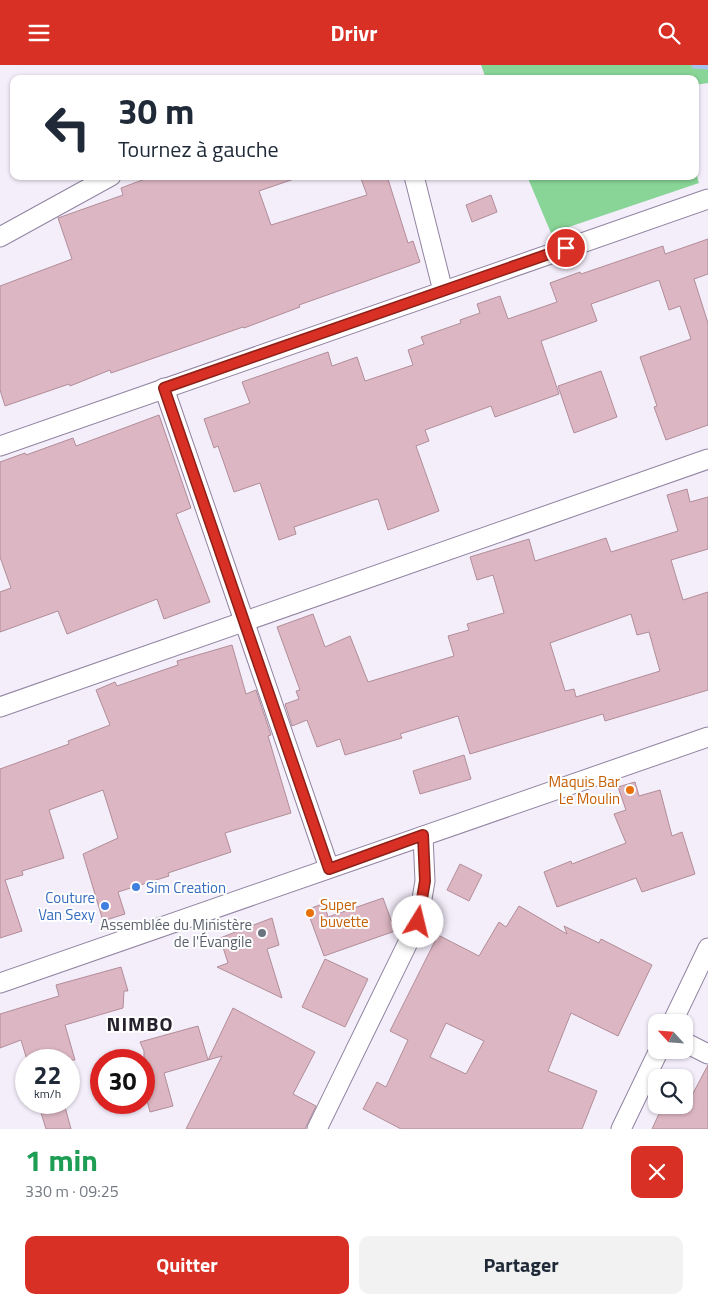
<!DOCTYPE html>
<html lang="fr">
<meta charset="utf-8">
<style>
:root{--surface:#fff;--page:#f2f2f3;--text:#1f2937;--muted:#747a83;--accent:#d93025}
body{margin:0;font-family:"Titillium Web",sans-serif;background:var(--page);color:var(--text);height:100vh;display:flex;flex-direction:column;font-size:19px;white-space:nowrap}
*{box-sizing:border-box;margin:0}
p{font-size:16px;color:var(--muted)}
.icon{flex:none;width:28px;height:28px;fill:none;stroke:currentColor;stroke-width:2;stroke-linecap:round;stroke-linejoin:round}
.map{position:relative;height:1064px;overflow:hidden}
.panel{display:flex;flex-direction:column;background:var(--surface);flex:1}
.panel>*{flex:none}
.top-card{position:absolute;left:10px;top:10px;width:689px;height:105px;border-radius:10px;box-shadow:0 1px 4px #0004;background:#fff;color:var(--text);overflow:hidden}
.needle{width:32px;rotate:296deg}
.fabs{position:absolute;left:648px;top:949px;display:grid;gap:10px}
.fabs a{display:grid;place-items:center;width:45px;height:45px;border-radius:10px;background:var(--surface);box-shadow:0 1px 4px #0004;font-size:25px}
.speed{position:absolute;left:15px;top:984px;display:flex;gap:10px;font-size:25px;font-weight:700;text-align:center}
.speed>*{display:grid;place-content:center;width:65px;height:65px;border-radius:50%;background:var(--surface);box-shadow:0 1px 4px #0004;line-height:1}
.speed small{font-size:12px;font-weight:400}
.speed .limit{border:8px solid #d22;background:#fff;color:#111}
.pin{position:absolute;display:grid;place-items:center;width:42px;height:42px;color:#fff;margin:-21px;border:2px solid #fff;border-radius:50%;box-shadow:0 1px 5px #0007}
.me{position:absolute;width:55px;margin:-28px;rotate:9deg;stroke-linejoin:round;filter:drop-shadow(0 0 4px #0008)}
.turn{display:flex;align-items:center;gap:18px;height:105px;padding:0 25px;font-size:22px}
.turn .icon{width:65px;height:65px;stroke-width:2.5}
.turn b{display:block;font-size:35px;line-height:42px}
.round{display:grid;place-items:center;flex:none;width:52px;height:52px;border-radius:10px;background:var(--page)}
.head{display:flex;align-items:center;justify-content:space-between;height:85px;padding:0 25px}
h1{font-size:30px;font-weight:700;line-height:38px;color:#1e9e55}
.action{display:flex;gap:10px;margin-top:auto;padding:10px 25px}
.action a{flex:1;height:58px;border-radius:10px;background:var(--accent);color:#fff;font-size:20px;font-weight:700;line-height:58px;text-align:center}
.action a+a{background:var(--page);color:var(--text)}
header{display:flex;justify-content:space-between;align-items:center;height:65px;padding:0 25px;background:var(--accent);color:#fff;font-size:22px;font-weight:700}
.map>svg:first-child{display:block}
.green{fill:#88d597}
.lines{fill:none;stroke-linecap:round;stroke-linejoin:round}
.stream{stroke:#a8c2f0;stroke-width:7}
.building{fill:#dcb6c2;stroke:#b18d98;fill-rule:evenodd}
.minor-casing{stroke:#9183a1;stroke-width:21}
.minor{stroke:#fff;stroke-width:19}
.route-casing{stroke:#8d1f18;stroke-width:12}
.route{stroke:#d93025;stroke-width:9}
.food-dot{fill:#e8710a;stroke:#fefefe;stroke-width:2}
.shop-dot{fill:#3f7fe0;stroke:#fefefe;stroke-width:2}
.worship-dot{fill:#6b7280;stroke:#fefefe;stroke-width:2}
.labels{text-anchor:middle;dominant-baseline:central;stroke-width:4;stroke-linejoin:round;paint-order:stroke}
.food-label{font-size:15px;fill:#c56008;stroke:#fefefe;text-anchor:end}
.shop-label{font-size:15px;fill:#366cbe;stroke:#fefefe;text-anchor:start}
.worship-label{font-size:15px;fill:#5b616d;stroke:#fefefe;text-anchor:end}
.district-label{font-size:20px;font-weight:bold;letter-spacing:1px;fill:#26212d;stroke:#fefefe}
</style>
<header><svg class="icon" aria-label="menu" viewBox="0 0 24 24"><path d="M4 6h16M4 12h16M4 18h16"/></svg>Drivr<svg class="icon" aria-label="search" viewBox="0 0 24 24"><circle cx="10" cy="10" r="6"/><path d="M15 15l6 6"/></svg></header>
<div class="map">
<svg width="708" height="1064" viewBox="0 0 708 1064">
<rect width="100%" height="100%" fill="#f4eefb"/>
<g class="green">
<path d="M481,0H708V18L695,20V14H486Z"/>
<path d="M695,104L699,118L551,168L527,111H695Z"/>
</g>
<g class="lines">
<path class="stream" d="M695,0L708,1"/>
</g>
<g class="building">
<path d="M153,111H294V114L259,126L271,160L367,130L360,111H387L408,178L413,176L420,197L299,240L300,242L244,263L243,262L111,308L110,305L70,321L69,319L5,341L0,325V221L72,194L58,153L123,130L121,123Z"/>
<path d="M491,130L497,147L472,157L466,140Z"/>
<path d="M708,174V209L694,214L708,258V360L666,375L654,342L657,341L640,292L691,274L680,241L669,245L659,215L591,239L597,256L541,276L559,329L495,352L491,341L425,365L429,376L416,381L439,446L388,465L378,434L373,435L294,462L296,469L279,475L260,418L234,427L218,381L214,383L204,354L250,338L242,317L328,287L332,301L357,292L365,316L413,300L408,285L424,279L421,272L461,258L460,255L480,248L477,239L500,231L508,254L557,237L550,218L580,207L581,209L663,181L665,189Z"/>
<path d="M601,306L617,352L574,368L558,321Z"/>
<path d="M159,350L191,443L176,449L210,537L164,554L157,534L67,569L58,546L0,567V527L11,523L0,492V397L25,388L26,390L73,373L76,381Z"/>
<path d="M687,424L690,437L708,432V484L671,495L683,535L708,527V625L605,656L603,649L470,689L458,651L400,669L402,673L345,690L340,674L317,682L307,655L292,661L285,639L299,634L296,626L300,625L277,562L313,549L325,582L350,571L368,617L454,591L448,571L469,565L467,559L504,548L493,510L477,515L470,492L529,474L535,496L606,473L611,487L678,466L667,430ZM631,549L637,570L649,567L660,606L576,632L574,624L565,626L550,578Z"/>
<path d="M232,580L246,629L256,625L271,670L268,671L291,748L225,768L231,787L168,808L169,811L118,827L125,849L103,856L83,789L118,773L103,725L49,745L64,793L22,806L23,810L5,815L22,866L0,873V704L69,679L68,676L110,660L96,625L115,617L117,621L178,600L177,596Z"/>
<path d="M464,690L471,714L420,729L413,706Z"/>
<path d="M635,717L639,731L660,725L672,771L682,767L695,809L642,827L636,813L557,842L544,807L571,796L572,799L626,778L614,749L626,745L618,722Z"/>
<path d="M460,799L482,810L469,836L447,825Z"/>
<path d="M383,833L395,866L324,891L307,845L324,838L328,852Z"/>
<path d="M519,841L567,869L564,861L599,878L601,874L652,900L618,971L571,948L548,1006L597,1026L582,1064H401L363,1044L377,1017L386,1022L408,975L390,966L438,870L479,891L499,857L506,862ZM446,958L484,976L466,1009L430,992Z"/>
<path d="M272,853L279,880L267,884L282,933L217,902L228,898L220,873Z"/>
<path d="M325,894L368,914L345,962L302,942Z"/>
<path d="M121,902L128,926H124L123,943L65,960L75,995H27L21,975L0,983V949L59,931L56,920Z"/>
<path d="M233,943L315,987L293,1029L316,1041L305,1064H186L222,991L208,995Z"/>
<path d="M198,961L208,995L164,1008L173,1041L150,1047L144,1024V986L140,977Z"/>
<path d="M708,1000V1064H652L663,1040H684V1031L690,1034Z"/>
<path d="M38,1038H64L71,1064H46Z"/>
</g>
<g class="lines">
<defs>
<g id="minor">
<path d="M414,111L443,226"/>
<path d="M0,172L111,111"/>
<path d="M164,323L329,803"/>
<path d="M0,381L708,134"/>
<path d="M0,642L708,394"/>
<path d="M0,918L708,672"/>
<path d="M672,958L708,883"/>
<path d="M684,977L708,989"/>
<path d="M317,1064L418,857L425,816L423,771"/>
<path d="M621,1064L659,985"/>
</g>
</defs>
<use href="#minor" class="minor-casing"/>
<use href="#minor" class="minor"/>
</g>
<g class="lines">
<defs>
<path id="route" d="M418,857L425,816L423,770L329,804L164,323L566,183"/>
</defs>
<use href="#route" class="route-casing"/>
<use href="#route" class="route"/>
</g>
<g class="food-dot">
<circle cx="630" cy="725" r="5"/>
<circle cx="310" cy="848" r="5"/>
</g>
<g class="shop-dot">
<circle cx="136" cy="822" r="5"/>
<circle cx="105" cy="841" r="5"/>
</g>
<circle class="worship-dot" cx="262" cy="868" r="5"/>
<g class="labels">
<g class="food-label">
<text x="620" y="716">Maquis Bar<tspan x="620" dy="17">Le Moulin</tspan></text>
<text x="320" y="839" text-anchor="start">Super<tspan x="320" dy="17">buvette</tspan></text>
</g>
<g class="shop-label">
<text x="146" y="822">Sim Creation</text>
<text x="95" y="832" text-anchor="end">Couture<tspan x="95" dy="17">Van Sexy</tspan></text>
</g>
<g class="worship-label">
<text x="252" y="859">Assemblée du Ministère<tspan x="252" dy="17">de l'Évangile</tspan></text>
</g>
<g class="district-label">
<text x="140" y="958">NIMBO</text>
</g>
</g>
</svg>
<div class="fabs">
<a><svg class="needle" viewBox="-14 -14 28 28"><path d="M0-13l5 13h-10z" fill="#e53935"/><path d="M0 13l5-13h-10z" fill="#747a83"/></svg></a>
<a><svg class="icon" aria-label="search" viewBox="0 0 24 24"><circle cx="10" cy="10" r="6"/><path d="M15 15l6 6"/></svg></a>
</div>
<div class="speed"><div>22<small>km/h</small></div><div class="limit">30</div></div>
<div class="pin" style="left:566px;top:183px;background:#d93025"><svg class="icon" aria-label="arrive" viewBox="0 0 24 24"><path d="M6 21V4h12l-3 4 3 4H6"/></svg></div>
<svg class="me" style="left:418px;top:857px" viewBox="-20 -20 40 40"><circle r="19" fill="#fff"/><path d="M0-13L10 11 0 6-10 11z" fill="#d93025"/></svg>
<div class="top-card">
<div class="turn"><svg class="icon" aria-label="left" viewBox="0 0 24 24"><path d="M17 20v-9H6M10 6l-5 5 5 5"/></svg><div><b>30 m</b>Tournez à gauche</div></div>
</div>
</div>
<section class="panel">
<div class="head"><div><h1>1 min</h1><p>330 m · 09:25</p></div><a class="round" style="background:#d93025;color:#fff"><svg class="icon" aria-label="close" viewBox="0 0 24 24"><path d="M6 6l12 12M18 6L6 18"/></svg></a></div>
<div class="action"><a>Quitter</a><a>Partager</a></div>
</section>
